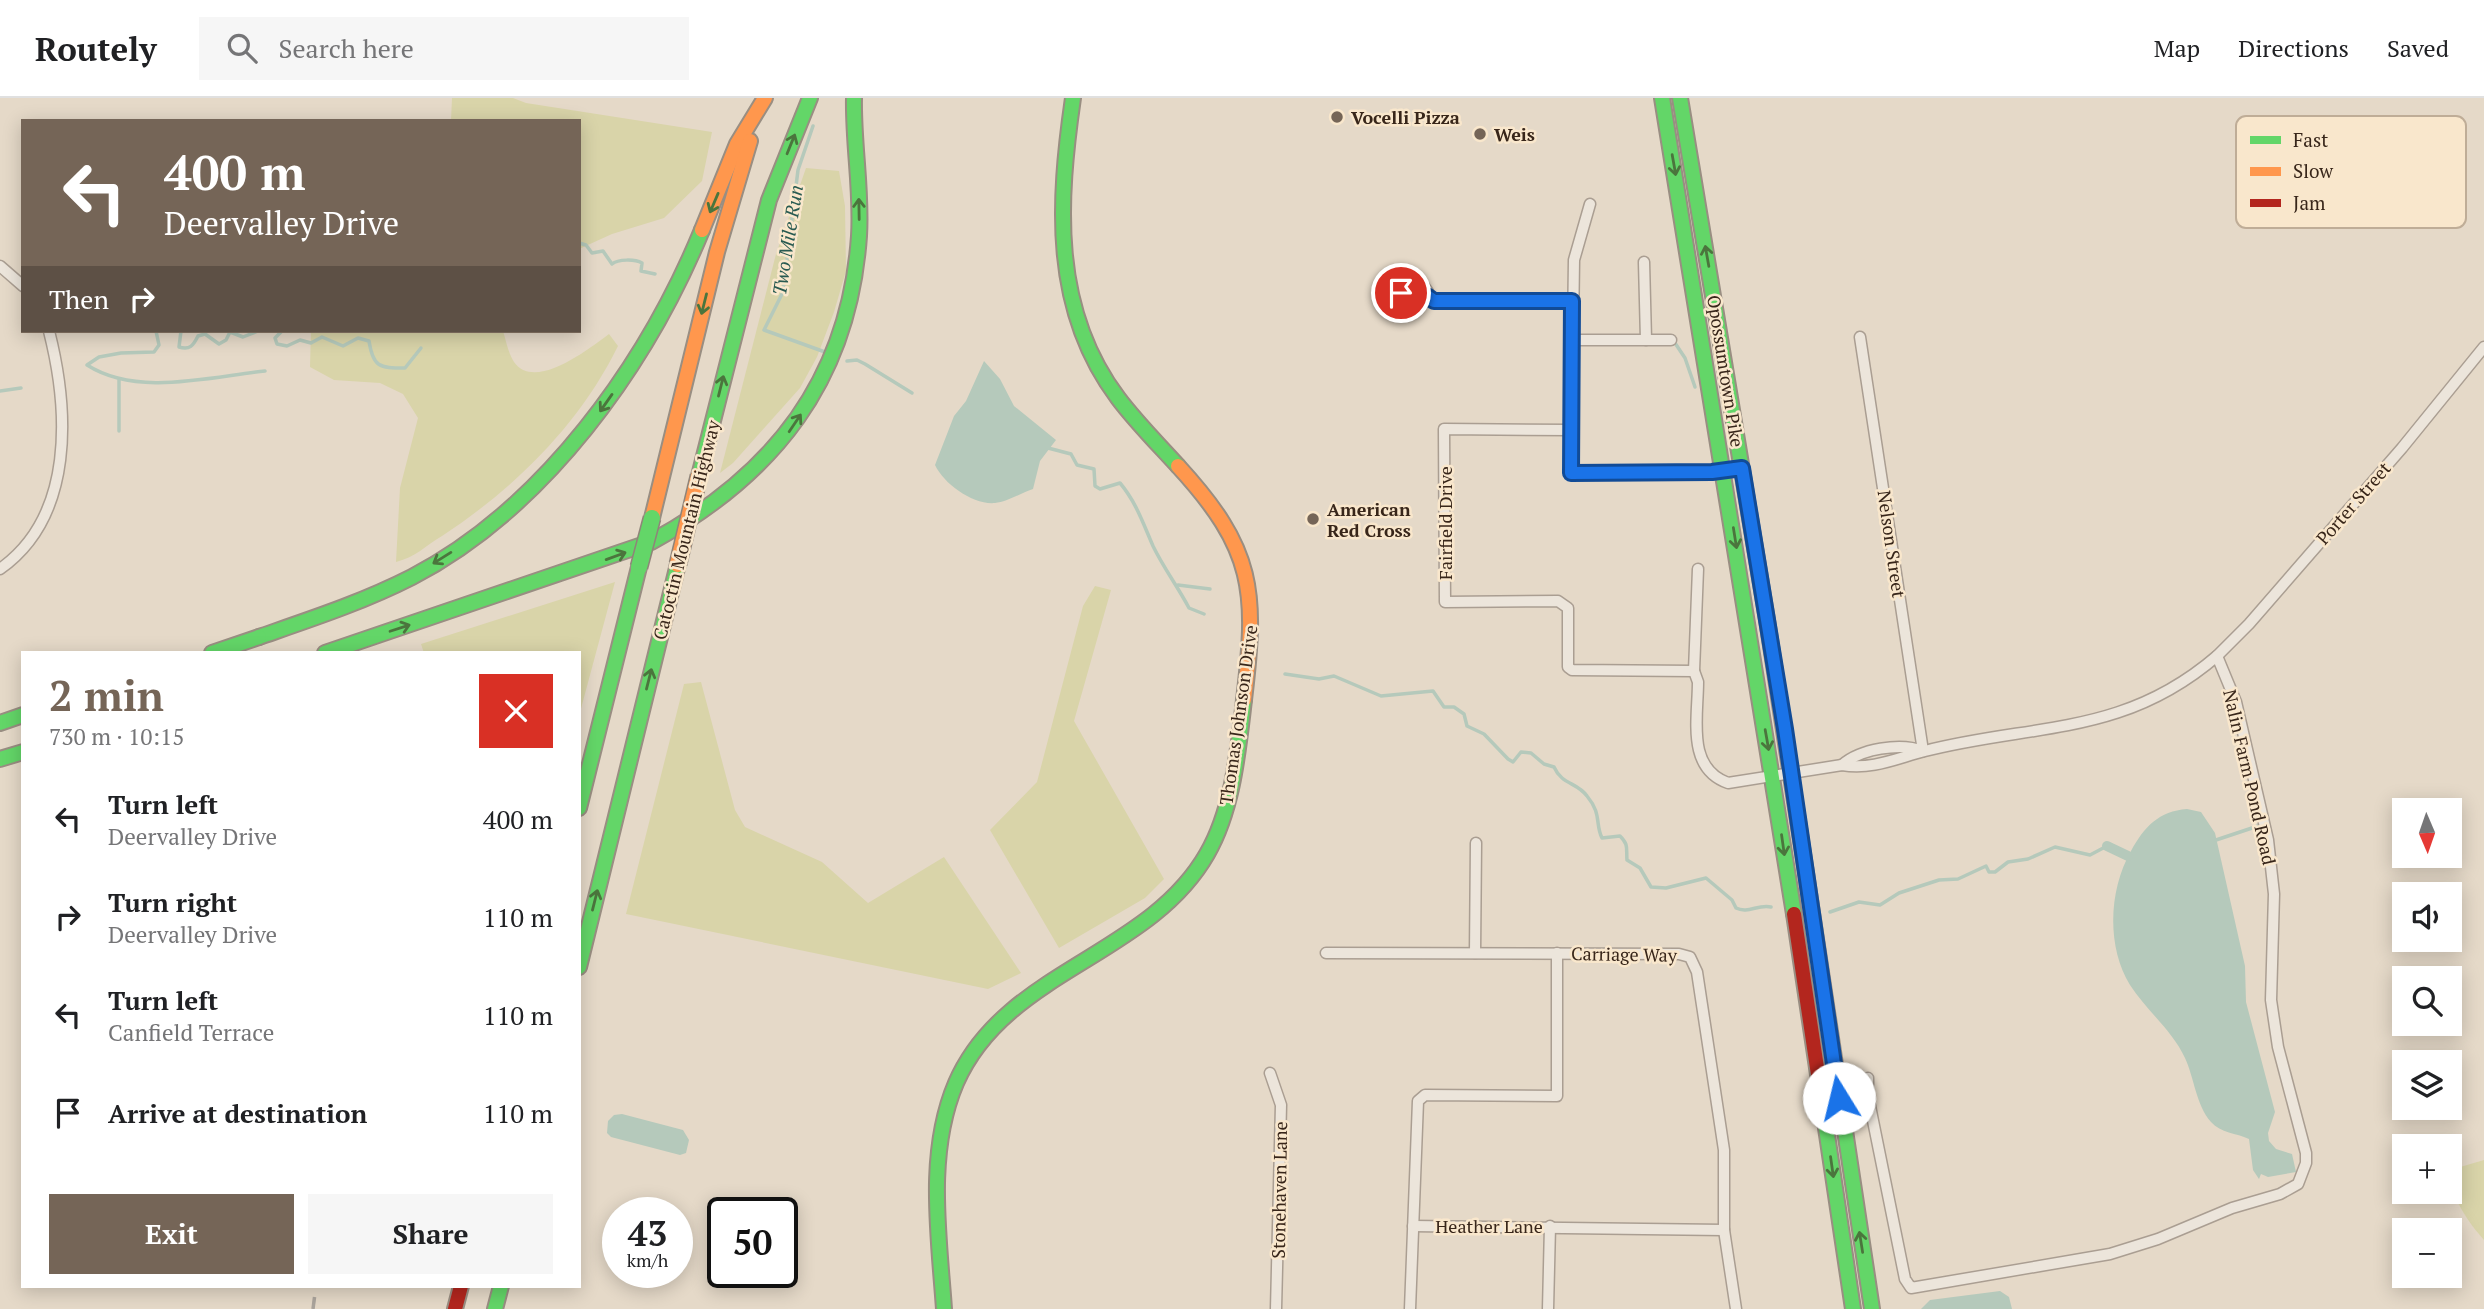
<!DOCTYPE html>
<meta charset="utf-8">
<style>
:root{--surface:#fff;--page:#f6f6f6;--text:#202124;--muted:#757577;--line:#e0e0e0;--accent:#756557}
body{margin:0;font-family:"PT Serif",serif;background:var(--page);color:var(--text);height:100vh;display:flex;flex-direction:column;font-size:26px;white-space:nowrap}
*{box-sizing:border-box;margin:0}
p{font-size:23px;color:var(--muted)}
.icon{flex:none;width:38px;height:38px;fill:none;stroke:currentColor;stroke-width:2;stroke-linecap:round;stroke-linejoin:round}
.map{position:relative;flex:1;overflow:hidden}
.side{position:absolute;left:21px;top:553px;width:560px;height:637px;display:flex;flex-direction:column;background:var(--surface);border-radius:0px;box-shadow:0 4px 18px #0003}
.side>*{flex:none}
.hud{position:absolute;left:21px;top:21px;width:560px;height:214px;border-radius:0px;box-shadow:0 4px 18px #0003;background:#756557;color:#fff;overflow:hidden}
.needle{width:46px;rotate:178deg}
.controls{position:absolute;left:2392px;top:700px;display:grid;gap:14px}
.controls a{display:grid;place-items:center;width:70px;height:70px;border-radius:0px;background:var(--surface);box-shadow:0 4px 18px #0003;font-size:35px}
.speed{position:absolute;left:602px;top:1099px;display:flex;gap:14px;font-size:35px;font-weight:700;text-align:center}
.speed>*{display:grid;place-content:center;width:91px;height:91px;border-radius:50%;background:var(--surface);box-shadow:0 4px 18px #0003;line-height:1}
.speed small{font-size:18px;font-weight:400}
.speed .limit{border:4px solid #111;border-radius:10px;background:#fff;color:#111}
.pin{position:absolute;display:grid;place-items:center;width:60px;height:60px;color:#fff;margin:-30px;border:4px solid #fff;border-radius:50%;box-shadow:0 2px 7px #0007}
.me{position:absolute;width:77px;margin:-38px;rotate:351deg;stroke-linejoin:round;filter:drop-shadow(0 0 5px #0008)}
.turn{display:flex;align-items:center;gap:24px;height:147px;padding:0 28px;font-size:32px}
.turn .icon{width:91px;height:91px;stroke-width:2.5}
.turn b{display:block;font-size:49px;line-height:60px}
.then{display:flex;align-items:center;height:66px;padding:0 28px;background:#0003;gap:14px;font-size:26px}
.round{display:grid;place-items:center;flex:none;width:74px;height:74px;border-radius:0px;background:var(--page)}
.head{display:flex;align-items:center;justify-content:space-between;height:119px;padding:0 28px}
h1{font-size:42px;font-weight:700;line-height:52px;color:var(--accent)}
.cta{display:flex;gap:14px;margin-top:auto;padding:14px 28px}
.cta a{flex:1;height:80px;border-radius:0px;background:var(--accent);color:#fff;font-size:28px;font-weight:700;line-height:80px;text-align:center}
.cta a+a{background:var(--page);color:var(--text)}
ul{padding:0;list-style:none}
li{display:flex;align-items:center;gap:21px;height:98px;padding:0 28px}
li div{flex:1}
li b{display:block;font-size:26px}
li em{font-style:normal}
header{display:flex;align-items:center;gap:42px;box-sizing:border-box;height:98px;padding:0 35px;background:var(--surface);border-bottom:2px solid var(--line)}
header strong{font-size:33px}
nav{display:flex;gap:38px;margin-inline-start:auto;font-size:24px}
.search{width:490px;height:63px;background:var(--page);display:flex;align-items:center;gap:18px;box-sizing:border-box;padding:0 24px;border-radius:0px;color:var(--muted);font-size:26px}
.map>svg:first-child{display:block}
.green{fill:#d9d4a9}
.water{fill:#b5c9bb}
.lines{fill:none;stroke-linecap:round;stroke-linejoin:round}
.stream{stroke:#b5c9bb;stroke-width:3.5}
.canal{stroke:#b5c9bb;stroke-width:10}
.street-casing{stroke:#aa9e92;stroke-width:13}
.fast-casing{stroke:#998e82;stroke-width:18}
.slow-casing{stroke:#998e82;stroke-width:18}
.jam-casing{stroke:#998e82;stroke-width:18}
.street{stroke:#ece5db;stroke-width:10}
.fast{stroke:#63d668;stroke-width:14}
.slow{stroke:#ff974d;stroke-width:14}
.jam{stroke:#b3261e;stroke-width:14}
.rail{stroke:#aba49c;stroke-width:3.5;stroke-dasharray:12 12;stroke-linecap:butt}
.fast-bridge-casing{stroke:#8f8479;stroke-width:19;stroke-linecap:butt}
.slow-bridge-casing{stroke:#8f8479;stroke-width:19;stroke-linecap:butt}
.fast-bridge{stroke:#63d668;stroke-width:16}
.slow-bridge{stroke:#ff974d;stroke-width:16}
.oneway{stroke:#4b753d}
.route-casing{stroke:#114b97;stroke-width:18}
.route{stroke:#1a73e8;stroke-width:12}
.poi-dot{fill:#756557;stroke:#f9e7cc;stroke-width:2.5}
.labels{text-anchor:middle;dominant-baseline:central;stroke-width:5;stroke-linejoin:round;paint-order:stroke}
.poi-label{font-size:18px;font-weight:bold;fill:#38261a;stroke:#f9e7cc;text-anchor:start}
.street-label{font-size:18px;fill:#38261a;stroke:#f9e7cc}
.water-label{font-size:19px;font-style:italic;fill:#285a51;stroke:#f9e7cc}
.key{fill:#f9e7cc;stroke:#bfad97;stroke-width:2}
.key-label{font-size:19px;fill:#38261a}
</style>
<header>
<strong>Routely</strong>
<div class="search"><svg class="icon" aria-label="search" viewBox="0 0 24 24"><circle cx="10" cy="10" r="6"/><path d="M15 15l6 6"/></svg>Search here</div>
<nav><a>Map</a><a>Directions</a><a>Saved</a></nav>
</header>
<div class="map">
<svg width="2484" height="1211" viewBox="0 0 2484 1211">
<rect width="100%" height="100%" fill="#e5d9c8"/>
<g class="green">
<path d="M452,0H513L526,5L712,34L702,83L664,120L612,136L579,151V23H451Z"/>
<path d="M806,70L839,73L845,108L846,173L834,214L817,259L800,290L733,365L720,375L776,156Z"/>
<path d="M311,233H503C506,242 508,255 514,264C535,294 590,250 609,236L618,248C579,327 515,390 442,438C425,448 416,459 396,464L400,390L418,320L403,296L380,285L334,282L310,269Z"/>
<path d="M615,484L579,618V555H424L421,546Z"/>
<path d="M1095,488L1111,492L1074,623L1164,781L1145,800L1059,850L990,732L1037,684L1083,508Z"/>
<path d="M701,584L735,712L745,729L822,764L868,805L944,759L1021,875L988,891L626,816L684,586Z"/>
<path d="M2484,1062V1142C2467,1123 2450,1098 2450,1072Z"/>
</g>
<g class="water">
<path d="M984,263L1000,281L1014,308L1056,342L1040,363L1033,391C1021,395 1007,404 995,405C973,407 944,386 935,367L954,318L966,303Z"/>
<path d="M2187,711L2201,714L2215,735L2245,868L2246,904L2275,1014L2268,1035L2269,1043L2276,1051L2292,1056L2296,1074L2268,1079L2261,1076L2259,1081L2253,1072L2249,1041C2236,1035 2221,1035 2211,1024C2196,1007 2194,979 2185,960C2172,932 2146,912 2130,887C2106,848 2109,791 2131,753C2144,729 2159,713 2187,711Z"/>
<path d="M622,1016L683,1032L689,1042L686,1055L680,1057L611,1039L607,1035L608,1023L614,1017Z"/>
<path d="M2000,1193L2009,1199L2012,1211H1921L1930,1202Z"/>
</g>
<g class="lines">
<g class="stream">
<path d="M813,28L798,72L783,194L764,232L825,254"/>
<path d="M579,145L586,147L592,155L603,153L612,166C618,161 635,161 642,165L641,173L655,176"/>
<path d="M156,233L159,247L154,254L121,255L99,259L87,267C137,299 209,279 265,273"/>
<path d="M181,233L179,249C190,252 193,248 198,238L205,236L219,246L226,242L230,234L243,239L258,233"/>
<path d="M282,233L275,240L277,246L287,248L300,242L311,245L322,239L343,248L358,240L369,243C373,269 379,270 405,270L421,250"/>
<path d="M1675,245L1685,260L1695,289"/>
<path d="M847,263L857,262L865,266L912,295"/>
<path d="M0,293L21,290"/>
<path d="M119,333V282"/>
<path d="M1048,350L1071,356L1077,367L1094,371L1095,388L1100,391L1120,385C1136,404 1143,425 1153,448C1163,469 1178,489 1189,510L1204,516"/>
<path d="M1178,487L1210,491"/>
<path d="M1285,576L1319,581L1334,578L1381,598L1433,593L1444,609H1454L1464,616L1467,628L1484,636L1508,661L1513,664L1521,654L1531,655L1544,666L1554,669C1562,687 1577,684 1587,698C1602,716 1595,726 1602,740L1620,738C1629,747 1626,750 1627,762L1640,770L1651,789L1666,790L1706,780L1732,802L1736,810C1748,816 1758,806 1771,809"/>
<path d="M2216,742L2258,728"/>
<path d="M1830,814L1859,804L1880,807L1899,795L1939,782L1958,781L1986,768L1989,774H1995L2008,764L2028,761L2055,749L2090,757L2107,748"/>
</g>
<path class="canal" d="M2107,748L2128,758"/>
<defs>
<g id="street">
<path d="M1590,106L1574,162L1571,375L1712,374L1742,370"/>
<path d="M0,168L23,188"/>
<path d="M1423,187L1428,194L1425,200L1402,198L1401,192L1405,188Z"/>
<path d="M1427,198L1434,203H1572"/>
<path d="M1860,239L1923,653"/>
<path d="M1573,242H1646L1644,164"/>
<path d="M1646,242H1671"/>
<path d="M1571,332L1444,331L1445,504L1558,503L1568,510V569L1572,572L1694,573L1698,584C1698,620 1686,670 1728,685L1842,667C1873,672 1897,660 1925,653C2034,625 2123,639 2217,558L2236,604L2268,742L2274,796L2271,902L2278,949L2306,1055V1065L2298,1086L2280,1096L2232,1110L2158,1141L2110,1156L1911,1190L1905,1181L1868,998V980"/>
<path d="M0,471C75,418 69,312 49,233"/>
<path d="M2217,558L2249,526L2402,350L2484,249"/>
<path d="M1694,573L1698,471"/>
<path d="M1842,667C1860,651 1900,644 1923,653"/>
<path d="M1326,855L1679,856L1690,859L1697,874L1724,1052V1132L1736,1211"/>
<path d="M1475,855L1476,745"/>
<path d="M1270,975L1281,1007L1276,1211"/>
<path d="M1413,1128L1724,1132"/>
<path d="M1410,1211L1418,1003L1425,997L1557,998V855"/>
<path d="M1548,1211L1550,1128"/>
</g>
<g id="fast">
<path d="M1073,0C1058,104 1051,211 1118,300C1136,324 1158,346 1178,368"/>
<path d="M1662,0L1794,816"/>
<path d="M1680,0L1767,522"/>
<path d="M699,378L769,102L810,0"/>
<path d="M259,539C311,521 363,504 412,479C544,410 646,268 702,132"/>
<path d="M212,555L259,539"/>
<path d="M325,555L651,444C774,377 849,282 859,138C862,92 853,46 854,0"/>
<path d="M0,625L23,617"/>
<path d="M0,661L23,654"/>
<path d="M579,710L639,469"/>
<path d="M1806,775L1872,1211"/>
<path d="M579,869L678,466"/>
<path d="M1823,1010L1853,1211"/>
<path d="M495,1211L501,1188"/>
<path d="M944,1211C939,1138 926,1055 956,985C1005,872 1148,859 1207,756C1233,711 1238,653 1244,602"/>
</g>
<g id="slow">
<path d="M702,132L737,46L765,0"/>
<path d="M1178,368C1255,452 1257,493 1244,602"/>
<path d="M652,420L717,154L750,43"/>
<path d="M1767,522L1806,775"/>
</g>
<g id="jam">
<path d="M1794,816L1823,1010"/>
<path d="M455,1211L461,1188"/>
</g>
</defs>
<use href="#street" class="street-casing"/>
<use href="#fast" class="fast-casing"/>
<use href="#slow" class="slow-casing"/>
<use href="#jam" class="jam-casing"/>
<use href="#street" class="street"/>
<use href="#fast" class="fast"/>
<use href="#slow" class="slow"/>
<use href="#jam" class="jam"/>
<path class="rail" d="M313,1211L316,1188"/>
<defs>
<path id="fast-bridge" d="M639,469L652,420"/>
<path id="slow-bridge" d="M678,466L699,378"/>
</defs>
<use href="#fast-bridge" class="fast-bridge-casing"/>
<use href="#slow-bridge" class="slow-bridge-casing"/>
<use href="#fast-bridge" class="fast-bridge"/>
<use href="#slow-bridge" class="slow-bridge"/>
</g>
<defs><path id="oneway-shaft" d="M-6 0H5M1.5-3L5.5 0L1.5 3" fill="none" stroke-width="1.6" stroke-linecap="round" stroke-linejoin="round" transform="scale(1.75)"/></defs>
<g class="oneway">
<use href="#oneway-shaft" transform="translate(791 46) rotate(-68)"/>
<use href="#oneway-shaft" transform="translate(1674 67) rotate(80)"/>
<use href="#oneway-shaft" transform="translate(714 105) rotate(113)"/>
<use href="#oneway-shaft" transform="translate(859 111) rotate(-91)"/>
<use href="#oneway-shaft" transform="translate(1707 158) rotate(-100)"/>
<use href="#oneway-shaft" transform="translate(704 206) rotate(104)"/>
<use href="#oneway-shaft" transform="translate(721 288) rotate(-76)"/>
<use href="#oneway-shaft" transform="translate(606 305) rotate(125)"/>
<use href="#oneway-shaft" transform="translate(795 325) rotate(-56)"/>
<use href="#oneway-shaft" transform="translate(1735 440) rotate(81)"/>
<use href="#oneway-shaft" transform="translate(616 458) rotate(-20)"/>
<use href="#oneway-shaft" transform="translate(442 460) rotate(148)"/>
<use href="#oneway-shaft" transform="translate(400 530) rotate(-18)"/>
<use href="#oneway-shaft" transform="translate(649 581) rotate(-76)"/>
<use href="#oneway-shaft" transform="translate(1767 642) rotate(80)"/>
<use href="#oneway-shaft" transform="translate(1783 747) rotate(82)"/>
<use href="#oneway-shaft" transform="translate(595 802) rotate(-76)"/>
<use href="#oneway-shaft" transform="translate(1832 1069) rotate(82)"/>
<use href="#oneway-shaft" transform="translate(1861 1144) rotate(-99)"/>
</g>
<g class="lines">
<defs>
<path id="route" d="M1401,195L1407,201L1427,198L1434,203H1572L1571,375L1712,374L1742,370L1785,631L1839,1000"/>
</defs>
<use href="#route" class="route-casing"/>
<use href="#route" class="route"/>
</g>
<g class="poi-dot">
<circle cx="1337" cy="19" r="7"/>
<circle cx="1480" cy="36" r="7"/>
<circle cx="1313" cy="421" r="7"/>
</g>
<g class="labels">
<g class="poi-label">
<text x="1351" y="19">Vocelli Pizza</text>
<text x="1494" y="36">Weis</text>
<text x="1327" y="411">American<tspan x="1327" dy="21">Red Cross</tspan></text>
</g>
<g class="street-label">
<text transform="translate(1726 273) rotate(81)">Opossumtown Pike</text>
<text transform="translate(2353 405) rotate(-49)">Porter Street</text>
<text transform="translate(1445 425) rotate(-90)">Fairfield Drive</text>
<text transform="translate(686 432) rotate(-76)">Catoctin Mountain Highway</text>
<text transform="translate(1892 446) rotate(82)">Nelson Street</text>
<text transform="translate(1238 617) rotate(-82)">Thomas Johnson Drive</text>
<text transform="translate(2250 679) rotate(77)">Nalin Farm Pond Road</text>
<text transform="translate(1624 856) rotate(1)">Carriage Way</text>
<text transform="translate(1279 1092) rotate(-89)">Stonehaven Lane</text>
<text x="1489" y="1128">Heather Lane</text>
</g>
<g class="water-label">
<text transform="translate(787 142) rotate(-81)">Two Mile Run</text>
</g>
</g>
<rect x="2236" y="18" width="230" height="112" rx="10" class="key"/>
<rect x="2250" y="38" width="31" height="8" fill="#63d668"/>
<rect x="2250" y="69" width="31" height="9" fill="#ff974d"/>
<rect x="2250" y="101" width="31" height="8" fill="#b3261e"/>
<g class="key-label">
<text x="2293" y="49">Fast</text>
<text x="2293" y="80">Slow</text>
<text x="2293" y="112">Jam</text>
</g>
</svg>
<div class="controls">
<a><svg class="needle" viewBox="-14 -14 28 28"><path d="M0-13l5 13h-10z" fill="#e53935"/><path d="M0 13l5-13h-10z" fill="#757577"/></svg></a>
<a><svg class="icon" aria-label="sound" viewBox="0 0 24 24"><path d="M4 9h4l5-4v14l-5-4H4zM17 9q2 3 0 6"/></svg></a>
<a><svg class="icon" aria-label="search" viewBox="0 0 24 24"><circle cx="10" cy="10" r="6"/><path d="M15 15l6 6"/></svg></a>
<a><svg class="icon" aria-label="layers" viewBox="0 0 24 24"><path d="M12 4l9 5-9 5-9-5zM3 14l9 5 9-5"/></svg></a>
<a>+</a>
<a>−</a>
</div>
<div class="speed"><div>43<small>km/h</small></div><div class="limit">50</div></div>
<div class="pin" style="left:1401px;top:195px;background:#d93025"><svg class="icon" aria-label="arrive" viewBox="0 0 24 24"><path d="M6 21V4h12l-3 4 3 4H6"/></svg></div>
<svg class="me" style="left:1839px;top:1000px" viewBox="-20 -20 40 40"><circle r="19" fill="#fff"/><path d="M0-13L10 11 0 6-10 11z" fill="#1a73e8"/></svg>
<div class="hud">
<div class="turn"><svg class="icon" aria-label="left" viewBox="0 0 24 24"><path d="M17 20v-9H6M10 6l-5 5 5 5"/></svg><div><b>400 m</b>Deervalley Drive</div></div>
<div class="then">Then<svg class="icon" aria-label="right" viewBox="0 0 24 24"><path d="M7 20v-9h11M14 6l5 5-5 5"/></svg></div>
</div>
<section class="side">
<div class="head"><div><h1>2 min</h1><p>730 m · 10:15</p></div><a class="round" style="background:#d93025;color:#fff"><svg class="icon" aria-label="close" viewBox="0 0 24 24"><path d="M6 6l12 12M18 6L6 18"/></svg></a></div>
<ul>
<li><svg class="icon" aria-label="left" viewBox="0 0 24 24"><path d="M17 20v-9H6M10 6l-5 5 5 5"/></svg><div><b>Turn left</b><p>Deervalley Drive</p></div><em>400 m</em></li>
<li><svg class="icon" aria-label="right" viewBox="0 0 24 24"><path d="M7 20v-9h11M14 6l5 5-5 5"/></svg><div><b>Turn right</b><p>Deervalley Drive</p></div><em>110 m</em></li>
<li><svg class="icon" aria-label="left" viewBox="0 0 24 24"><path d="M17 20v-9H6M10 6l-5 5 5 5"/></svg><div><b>Turn left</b><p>Canfield Terrace</p></div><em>110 m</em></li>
<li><svg class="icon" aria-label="arrive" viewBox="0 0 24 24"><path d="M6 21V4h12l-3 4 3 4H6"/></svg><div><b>Arrive at destination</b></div><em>110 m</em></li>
</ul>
<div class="cta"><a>Exit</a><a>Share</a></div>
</section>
</div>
